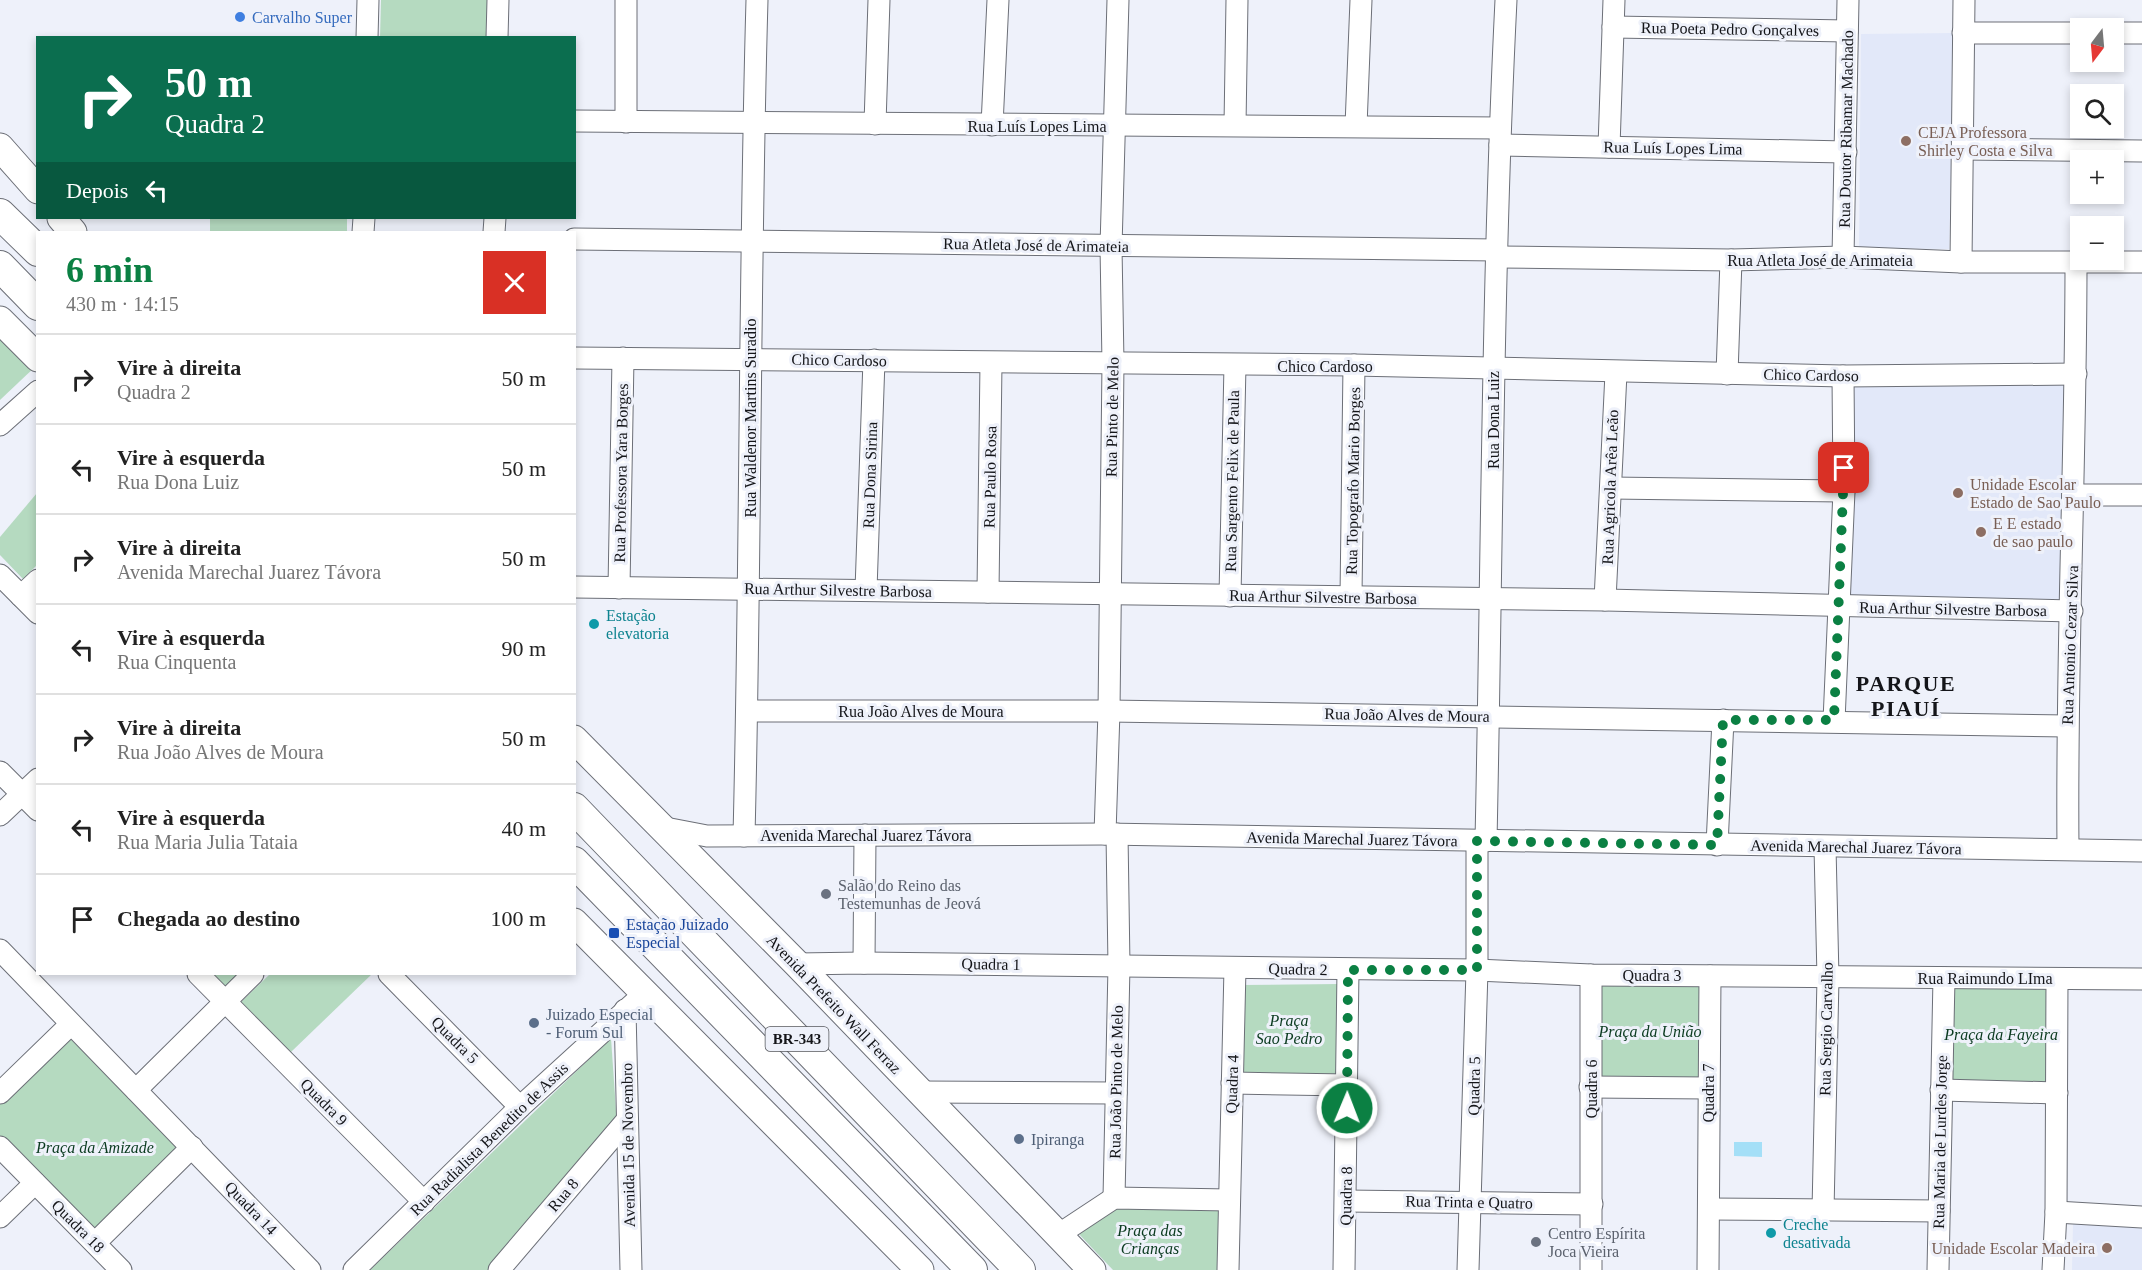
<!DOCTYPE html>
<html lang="pt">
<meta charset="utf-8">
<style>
:root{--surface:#fff;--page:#f2f2f2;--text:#222;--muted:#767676;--line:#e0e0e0;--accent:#0b8043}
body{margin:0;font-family:"Times New Roman",serif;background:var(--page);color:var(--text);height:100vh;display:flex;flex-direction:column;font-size:22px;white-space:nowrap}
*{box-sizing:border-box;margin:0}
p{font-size:20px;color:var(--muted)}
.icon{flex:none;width:33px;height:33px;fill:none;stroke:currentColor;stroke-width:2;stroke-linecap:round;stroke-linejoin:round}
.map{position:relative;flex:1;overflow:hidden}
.details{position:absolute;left:36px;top:231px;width:540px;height:744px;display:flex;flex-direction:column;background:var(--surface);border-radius:0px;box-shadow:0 3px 9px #0003}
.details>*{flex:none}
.top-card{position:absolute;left:36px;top:36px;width:540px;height:183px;border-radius:0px;box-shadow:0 3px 9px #0003;background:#0b6e4f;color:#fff;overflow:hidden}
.needle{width:39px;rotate:196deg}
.tools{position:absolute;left:2070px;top:18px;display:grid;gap:12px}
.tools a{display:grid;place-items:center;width:54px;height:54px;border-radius:0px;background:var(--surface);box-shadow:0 3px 9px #0003;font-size:30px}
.pin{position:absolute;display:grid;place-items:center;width:51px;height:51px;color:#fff;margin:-26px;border-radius:12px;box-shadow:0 3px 9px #0006}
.me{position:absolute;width:66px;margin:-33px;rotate:1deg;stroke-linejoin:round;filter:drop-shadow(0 0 4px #0008)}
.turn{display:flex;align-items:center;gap:21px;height:126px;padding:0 30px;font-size:27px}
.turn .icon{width:78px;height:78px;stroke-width:2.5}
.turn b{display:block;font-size:42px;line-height:51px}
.then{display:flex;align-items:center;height:57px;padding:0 30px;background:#0003;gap:12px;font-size:22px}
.round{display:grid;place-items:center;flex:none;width:63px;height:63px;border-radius:0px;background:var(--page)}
.headline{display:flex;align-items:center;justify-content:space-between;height:102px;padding:0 30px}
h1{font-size:36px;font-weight:600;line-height:45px;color:var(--accent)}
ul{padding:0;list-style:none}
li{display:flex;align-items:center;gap:18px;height:90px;padding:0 30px;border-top:2px solid var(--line)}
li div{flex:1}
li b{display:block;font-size:22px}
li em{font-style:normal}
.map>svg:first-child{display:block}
.built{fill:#e2e8f9}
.green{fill:#b5dac0}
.water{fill:#a4dff7}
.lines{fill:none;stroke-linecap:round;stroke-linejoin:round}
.minor-casing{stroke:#6c6f77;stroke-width:23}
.major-casing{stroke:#6c6f77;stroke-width:29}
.highway-casing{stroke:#6c6f77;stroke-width:32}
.minor{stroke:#fff;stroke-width:21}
.major{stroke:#fff;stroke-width:27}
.highway{stroke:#fff;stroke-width:30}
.route{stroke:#0b8043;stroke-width:10;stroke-dasharray:0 18}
.shop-dot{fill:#3f7fe0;stroke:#eef1fa;stroke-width:2}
.education-dot{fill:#8d6e63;stroke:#eef1fa;stroke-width:2}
.culture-dot{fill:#0f9aa8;stroke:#eef1fa;stroke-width:2}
.worship-dot{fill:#6b7280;stroke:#eef1fa;stroke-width:2}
.transit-dot{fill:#1a4fb4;stroke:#eef1fa;stroke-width:2}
.service-dot{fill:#5c6f8a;stroke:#eef1fa;stroke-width:2}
.labels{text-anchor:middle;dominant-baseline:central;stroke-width:6;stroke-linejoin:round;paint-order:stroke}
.shield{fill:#eef1fa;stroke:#55575c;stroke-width:1.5}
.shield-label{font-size:15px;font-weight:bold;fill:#141519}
.shop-label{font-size:16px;fill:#366cbe;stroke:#eef1fa;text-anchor:start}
.street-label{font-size:16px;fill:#141519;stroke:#eef1fa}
.education-label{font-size:16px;fill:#785e54;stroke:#eef1fa;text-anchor:start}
.culture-label{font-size:16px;fill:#0d838f;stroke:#eef1fa;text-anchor:start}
.worship-label{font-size:16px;fill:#5b616d;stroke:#eef1fa;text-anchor:start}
.transit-label{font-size:16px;fill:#164399;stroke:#eef1fa;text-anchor:start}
.service-label{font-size:16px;fill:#4e5e75;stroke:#eef1fa;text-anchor:start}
.park-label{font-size:16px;font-style:italic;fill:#0a3a1f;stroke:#eef1fa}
.district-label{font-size:22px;font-weight:bold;letter-spacing:1.5px;fill:#141519;stroke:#eef1fa}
</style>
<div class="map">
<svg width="2142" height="1270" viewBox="0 0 2142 1270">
<rect width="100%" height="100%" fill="#eef1fa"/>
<g class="built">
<path d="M1955,33L1949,249L1859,248L1861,34Z"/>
<path d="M2076,374L2072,611L1838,607L1843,376Z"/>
<path d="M2073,1224L2142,1226V1270H2072Z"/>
</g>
<g class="green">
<path d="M381,0H489V37L380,38Z"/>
<rect x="210" y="218" width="137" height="14"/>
<path d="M0,324L37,365L0,400Z"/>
<path d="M37,493V565L23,579L0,555V537Z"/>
<path d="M209,974H241L225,989Z"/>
<path d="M270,974H372L291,1052L240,1003Z"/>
<path d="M1597,979L1704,980L1701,1083L1597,1082Z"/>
<path d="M1339,984V1074H1240V985Z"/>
<path d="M1953,985L2051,987L2049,1082L1952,1080Z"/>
<path d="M71,1034L185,1147L94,1236L0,1139V1102Z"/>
<path d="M611,1038L617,1125L488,1270H370Z"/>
<path d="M1114,1209H1221L1223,1270H1113L1077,1232Z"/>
</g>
<path class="water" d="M1734,1142H1762V1157L1734,1156Z"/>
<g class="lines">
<defs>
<g id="minor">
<path d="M1613,27L1847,31"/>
<path d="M1963,33H2080"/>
<path d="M2114,33H2142"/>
<path d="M367,38L368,0"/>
<path d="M497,38L498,0"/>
<path d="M574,121L1500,128"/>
<path d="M626,122V0"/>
<path d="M875,124L879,0"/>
<path d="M992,125L998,0"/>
<path d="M1235,125L1237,0"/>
<path d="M1356,126L1361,0"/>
<path d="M1500,145L1846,152"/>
<path d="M1609,147L1614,0"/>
<path d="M1962,149L2142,151"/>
<path d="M363,232L364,218"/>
<path d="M494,232L495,218"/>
<path d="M574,239L1497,250"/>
<path d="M1498,257L1731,260L1843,257L1961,262H2142"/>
<path d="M1843,257L1848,0"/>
<path d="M1961,262L1964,0"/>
<path d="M574,358L1354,365L1843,376L2076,374"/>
<path d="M1727,374L1731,260"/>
<path d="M0,425L38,391"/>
<path d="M1611,488L1844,491"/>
<path d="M2073,495H2142"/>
<path d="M0,575L38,613"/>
<path d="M574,587L1605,600L2072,611"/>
<path d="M619,588L623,358"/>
<path d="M866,590L874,360"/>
<path d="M988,592L991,363"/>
<path d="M21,596L38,580"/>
<path d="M1230,596L1235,365"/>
<path d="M1351,596L1354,365"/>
<path d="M1605,600L1616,373"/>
<path d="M747,711H1109L2067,726"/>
<path d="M1834,721L1844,491L1843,376"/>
<path d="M0,772L38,810"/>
<path d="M0,815L38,779"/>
<path d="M660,827L707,836L1105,834L2142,851"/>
<path d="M1105,834L1109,711L1113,363L1111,247L1118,0"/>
<path d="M744,836C751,557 749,279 757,0"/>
<path d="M1486,841C1492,561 1492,280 1506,0"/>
<path d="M1717,845L1723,720"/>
<path d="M2068,849C2066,653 2076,457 2076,262"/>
<path d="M0,950L310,1270"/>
<path d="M864,963L865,835"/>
<path d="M797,964L864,963L1477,970L1591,975L2142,979"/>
<path d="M198,974L424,1202"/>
<path d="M389,974L520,1107"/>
<path d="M625,1010L631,1270"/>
<path d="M1232,1083L1347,1085"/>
<path d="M1590,1087L1708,1088"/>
<path d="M136,1090L253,974"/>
<path d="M1941,1090L2057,1093"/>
<path d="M920,1092L1116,1093"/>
<path d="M0,1093L71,1024"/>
<path d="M0,1147L121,1270"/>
<path d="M1114,1198L1119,966L1117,834"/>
<path d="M1346,1201L1592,1204"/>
<path d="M1709,1209L1939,1211"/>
<path d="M1823,1211L1828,978L1825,847"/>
<path d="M2056,1212L2142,1217"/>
<path d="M0,1217L35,1183"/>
<path d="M1058,1235L1114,1198L1229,1200"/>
<path d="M95,1243L192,1147"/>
<path d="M354,1270L520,1107L645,993"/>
<path d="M499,1270L627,1120"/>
<path d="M1228,1270L1235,968"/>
<path d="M1344,1270L1348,970"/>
<path d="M1468,1270L1477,970V841"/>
<path d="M1591,1270V975"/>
<path d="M1708,1270L1710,976"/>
<path d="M1938,1270L1944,978"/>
<path d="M2053,1270L2056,1212L2057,979"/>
</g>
<g id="major">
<path d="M0,147L38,190"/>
<path d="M61,218L73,232"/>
<path d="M0,320L38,358"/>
<path d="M574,739L797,964L1092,1270"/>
<path d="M574,922L920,1270"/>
</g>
<g id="highway">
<path d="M0,214L38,251"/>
<path d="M0,266L38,305"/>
<path d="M574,808L1020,1270"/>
<path d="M574,862L972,1270"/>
</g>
</defs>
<use href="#minor" class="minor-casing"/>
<use href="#major" class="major-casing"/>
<use href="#highway" class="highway-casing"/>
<use href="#minor" class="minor"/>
<use href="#major" class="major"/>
<use href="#highway" class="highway"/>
</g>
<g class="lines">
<path class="route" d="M1347,1108L1348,970H1477V841L1717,845L1723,720H1834L1844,468"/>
</g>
<circle class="shop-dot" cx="240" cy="17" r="6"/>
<g class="education-dot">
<circle cx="1906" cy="141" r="6"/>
<circle cx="1958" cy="493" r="6"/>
<circle cx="1981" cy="532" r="6"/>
<circle cx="2107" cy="1248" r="6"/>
</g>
<g class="culture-dot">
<circle cx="594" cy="624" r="6"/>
<circle cx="1771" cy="1233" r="6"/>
</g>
<g class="worship-dot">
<circle cx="826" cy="894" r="6"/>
<circle cx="1536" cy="1242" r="6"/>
</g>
<rect class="transit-dot" x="608" y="927" width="12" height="12" rx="3"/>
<g class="service-dot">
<circle cx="534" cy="1023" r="6"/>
<circle cx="1019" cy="1139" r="6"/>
</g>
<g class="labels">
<rect class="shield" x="765.5" y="1027" width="63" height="24" rx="4.5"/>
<g class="shield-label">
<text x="797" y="1039">BR-343</text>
</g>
<g class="shop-label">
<text x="252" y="17">Carvalho Super</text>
</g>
<g class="street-label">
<text transform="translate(1730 29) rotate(1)">Rua Poeta Pedro Gonçalves</text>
<text x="1037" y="126">Rua Luís Lopes Lima</text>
<text transform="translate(1846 129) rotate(-89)">Rua Doutor Ribamar Machado</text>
<text transform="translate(1673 148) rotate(1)">Rua Luís Lopes Lima</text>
<text transform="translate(1036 245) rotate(1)">Rua Atleta José de Arimateia</text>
<text x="1820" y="260">Rua Atleta José de Arimateia</text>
<text transform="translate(839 360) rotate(1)">Chico Cardoso</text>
<text x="1325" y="366">Chico Cardoso</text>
<text transform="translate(1811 375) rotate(1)">Chico Cardoso</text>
<text transform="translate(1112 417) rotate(-89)">Rua Pinto de Melo</text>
<text transform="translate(750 418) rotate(-90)">Rua Waldenor Martins Suradio</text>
<text transform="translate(1493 420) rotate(-90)">Rua Dona Luiz</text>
<text transform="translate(621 473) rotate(-89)">Rua Professora Yara Borges</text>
<text transform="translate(870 475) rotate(-88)">Rua Dona Sirina</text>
<text transform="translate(990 477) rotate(-89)">Rua Paulo Rosa</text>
<text transform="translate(1232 481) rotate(-89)">Rua Sargento Felix de Paula</text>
<text transform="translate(1353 481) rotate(-89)">Rua Topografo Mario Borges</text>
<text transform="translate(1610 487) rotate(-88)">Rua Agricola Arêa Leão</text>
<text transform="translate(838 590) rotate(1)">Rua Arthur Silvestre Barbosa</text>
<text transform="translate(1323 597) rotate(1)">Rua Arthur Silvestre Barbosa</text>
<text transform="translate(1953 609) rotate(1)">Rua Arthur Silvestre Barbosa</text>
<text transform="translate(2070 645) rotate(-88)">Rua Antonio Cezar Silva</text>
<text x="921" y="711">Rua João Alves de Moura</text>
<text transform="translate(1407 715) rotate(1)">Rua João Alves de Moura</text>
<text x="866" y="835">Avenida Marechal Juarez Távora</text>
<text transform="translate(1352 839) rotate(1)">Avenida Marechal Juarez Távora</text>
<text transform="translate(1856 847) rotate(1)">Avenida Marechal Juarez Távora</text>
<text transform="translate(991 964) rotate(1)">Quadra 1</text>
<text transform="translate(1298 969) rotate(1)">Quadra 2</text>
<text x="1652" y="975">Quadra 3</text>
<text x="1985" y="978">Rua Raimundo LIma</text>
<text transform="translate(834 1004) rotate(46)">Avenida Prefeito Wall Ferraz</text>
<text transform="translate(1826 1029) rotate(-89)">Rua Sergio Carvalho</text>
<text transform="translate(455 1040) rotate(45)">Quadra 5</text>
<text transform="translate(1116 1082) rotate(-89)">Rua João Pinto de Melo</text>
<text transform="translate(1232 1084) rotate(-88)">Quadra 4</text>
<text transform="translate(1474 1086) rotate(-89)">Quadra 5</text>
<text transform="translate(1591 1089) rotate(-90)">Quadra 6</text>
<text transform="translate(1708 1093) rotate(-90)">Quadra 7</text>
<text transform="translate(324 1102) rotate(45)">Quadra 9</text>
<text transform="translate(489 1139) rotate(-44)">Rua Radialista Benedito de Assis</text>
<text transform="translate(1940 1142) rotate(-89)">Rua Maria de Lurdes Jorge</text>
<text transform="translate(628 1145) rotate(-91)">Avenida 15 de Novembro</text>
<text transform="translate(563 1195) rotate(-50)">Rua 8</text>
<text transform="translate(1346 1196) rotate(-89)">Quadra 8</text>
<text transform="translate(1469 1202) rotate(1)">Rua Trinta e Quatro</text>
<text transform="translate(251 1208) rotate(46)">Quadra 14</text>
<text transform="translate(78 1226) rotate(45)">Quadra 18</text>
</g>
<g class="education-label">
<text x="1918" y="132">CEJA Professora<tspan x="1918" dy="18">Shirley Costa e Silva</tspan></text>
<text x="1970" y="484">Unidade Escolar<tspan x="1970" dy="18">Estado de Sao Paulo</tspan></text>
<text x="1993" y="523">E E estado<tspan x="1993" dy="18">de sao paulo</tspan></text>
<text x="2095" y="1248" text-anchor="end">Unidade Escolar Madeira</text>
</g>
<g class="culture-label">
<text x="606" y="615">Estação<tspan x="606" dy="18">elevatoria</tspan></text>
<text x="1783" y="1224">Creche<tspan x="1783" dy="18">desativada</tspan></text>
</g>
<g class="worship-label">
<text x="838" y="885">Salão do Reino das<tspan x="838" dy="18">Testemunhas de Jeová</tspan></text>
<text x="1548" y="1233">Centro Espírita<tspan x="1548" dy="18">Joca Vieira</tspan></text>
</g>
<g class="transit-label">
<text x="626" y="924">Estação Juizado<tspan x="626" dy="18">Especial</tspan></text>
</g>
<g class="service-label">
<text x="546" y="1014">Juizado Especial<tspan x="546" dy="18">- Forum Sul</tspan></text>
<text x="1031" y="1139">Ipiranga</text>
</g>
<g class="park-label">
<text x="1289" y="1020">Praça<tspan x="1289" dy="18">Sao Pedro</tspan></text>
<text x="1650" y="1031">Praça da União</text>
<text x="2001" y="1034">Praça da Fayeira</text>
<text x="95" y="1147">Praça da Amizade</text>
<text x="1150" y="1230">Praça das<tspan x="1150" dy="18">Crianças</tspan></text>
</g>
<g class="district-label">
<text x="1906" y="683">PARQUE<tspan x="1906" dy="25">PIAUÍ</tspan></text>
</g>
</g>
</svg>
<div class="tools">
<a><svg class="needle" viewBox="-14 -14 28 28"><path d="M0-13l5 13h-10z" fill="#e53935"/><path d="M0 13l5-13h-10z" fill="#767676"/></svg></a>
<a><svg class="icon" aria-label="search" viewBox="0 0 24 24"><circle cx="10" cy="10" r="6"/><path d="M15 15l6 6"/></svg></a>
<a>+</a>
<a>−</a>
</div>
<div class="pin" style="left:1844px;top:468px;background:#d93025"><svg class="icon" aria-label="arrive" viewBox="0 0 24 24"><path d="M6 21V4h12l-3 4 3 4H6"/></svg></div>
<svg class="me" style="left:1347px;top:1108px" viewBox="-20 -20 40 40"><circle r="17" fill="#0b8043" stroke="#fff" stroke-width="3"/><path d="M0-11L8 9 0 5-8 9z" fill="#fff"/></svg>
<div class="top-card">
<div class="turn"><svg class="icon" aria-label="right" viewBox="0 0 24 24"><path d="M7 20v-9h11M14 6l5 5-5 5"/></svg><div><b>50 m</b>Quadra 2</div></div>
<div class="then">Depois<svg class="icon" aria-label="left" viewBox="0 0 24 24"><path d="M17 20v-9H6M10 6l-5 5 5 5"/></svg></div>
</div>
<section class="details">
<div class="headline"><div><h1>6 min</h1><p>430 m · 14:15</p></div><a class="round" style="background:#d93025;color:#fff"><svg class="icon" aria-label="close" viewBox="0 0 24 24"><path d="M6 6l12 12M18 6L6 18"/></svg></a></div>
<ul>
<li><svg class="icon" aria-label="right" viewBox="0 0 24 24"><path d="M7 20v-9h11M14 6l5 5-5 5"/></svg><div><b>Vire à direita</b><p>Quadra 2</p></div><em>50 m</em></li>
<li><svg class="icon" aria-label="left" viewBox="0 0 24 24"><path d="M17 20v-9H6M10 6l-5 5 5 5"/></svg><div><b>Vire à esquerda</b><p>Rua Dona Luiz</p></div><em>50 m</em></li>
<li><svg class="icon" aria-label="right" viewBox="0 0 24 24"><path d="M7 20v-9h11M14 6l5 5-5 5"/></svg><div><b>Vire à direita</b><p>Avenida Marechal Juarez Távora</p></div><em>50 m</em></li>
<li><svg class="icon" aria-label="left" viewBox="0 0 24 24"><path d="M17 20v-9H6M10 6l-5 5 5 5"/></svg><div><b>Vire à esquerda</b><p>Rua Cinquenta</p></div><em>90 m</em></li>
<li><svg class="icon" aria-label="right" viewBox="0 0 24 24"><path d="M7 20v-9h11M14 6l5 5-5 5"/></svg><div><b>Vire à direita</b><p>Rua João Alves de Moura</p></div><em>50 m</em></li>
<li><svg class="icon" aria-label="left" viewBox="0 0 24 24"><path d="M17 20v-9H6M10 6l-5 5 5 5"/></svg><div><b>Vire à esquerda</b><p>Rua Maria Julia Tataia</p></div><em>40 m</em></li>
<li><svg class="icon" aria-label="arrive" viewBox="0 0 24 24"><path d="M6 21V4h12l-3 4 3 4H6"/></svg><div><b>Chegada ao destino</b></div><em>100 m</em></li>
</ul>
</section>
</div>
